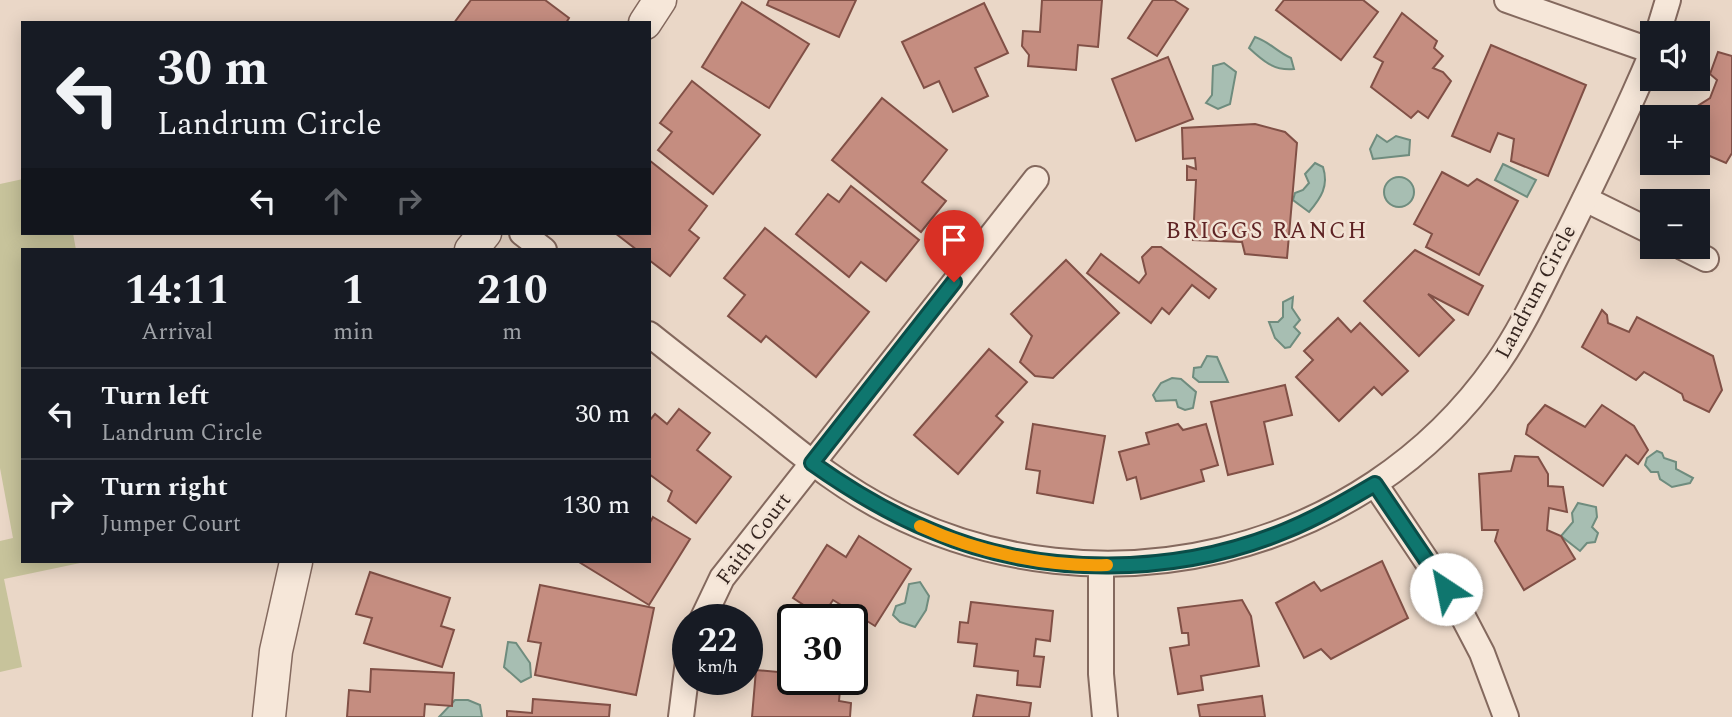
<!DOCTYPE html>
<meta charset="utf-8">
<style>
:root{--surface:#171b24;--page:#20242c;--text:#f1f3f6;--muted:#9ea1a6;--line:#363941}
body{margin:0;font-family:Spectral,serif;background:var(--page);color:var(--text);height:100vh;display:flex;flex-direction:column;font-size:26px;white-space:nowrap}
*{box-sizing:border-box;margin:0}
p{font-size:23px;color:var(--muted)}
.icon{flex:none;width:38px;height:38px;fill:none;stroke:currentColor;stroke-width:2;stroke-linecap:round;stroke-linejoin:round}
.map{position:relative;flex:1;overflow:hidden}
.details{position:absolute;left:21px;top:248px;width:630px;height:315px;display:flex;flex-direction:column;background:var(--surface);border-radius:0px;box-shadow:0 4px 18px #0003}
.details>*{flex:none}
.guide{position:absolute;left:21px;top:21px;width:630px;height:214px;border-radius:0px;box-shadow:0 4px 18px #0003;background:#171b24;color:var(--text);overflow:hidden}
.fabs{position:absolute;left:1640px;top:21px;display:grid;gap:14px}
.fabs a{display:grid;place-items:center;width:70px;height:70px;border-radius:0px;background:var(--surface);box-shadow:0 4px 18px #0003;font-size:35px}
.speed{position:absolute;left:672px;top:604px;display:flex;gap:14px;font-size:35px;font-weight:700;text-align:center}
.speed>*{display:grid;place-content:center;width:91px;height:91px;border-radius:50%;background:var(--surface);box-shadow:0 4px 18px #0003;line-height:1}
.speed small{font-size:18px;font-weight:400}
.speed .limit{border:4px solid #111;border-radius:10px;background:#fff;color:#111}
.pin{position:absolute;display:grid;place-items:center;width:60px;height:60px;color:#fff;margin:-72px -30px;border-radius:50% 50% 50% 0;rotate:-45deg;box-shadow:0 0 7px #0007}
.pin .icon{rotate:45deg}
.me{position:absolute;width:77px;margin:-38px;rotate:326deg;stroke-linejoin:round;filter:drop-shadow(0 0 5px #0008)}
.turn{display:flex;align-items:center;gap:24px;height:147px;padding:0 21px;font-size:32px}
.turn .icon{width:91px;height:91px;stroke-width:2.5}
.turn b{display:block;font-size:49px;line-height:60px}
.lanes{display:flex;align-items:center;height:66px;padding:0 21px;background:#0003;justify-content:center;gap:35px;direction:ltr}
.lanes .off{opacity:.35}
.eta{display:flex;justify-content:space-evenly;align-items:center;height:119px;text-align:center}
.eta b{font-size:42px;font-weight:700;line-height:49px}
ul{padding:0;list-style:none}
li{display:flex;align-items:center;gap:21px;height:91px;padding:0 21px;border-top:2px solid var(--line)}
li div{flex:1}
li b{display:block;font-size:26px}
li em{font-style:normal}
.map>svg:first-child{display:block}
.green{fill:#c7c39b}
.water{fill:#a7beb2;stroke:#6f8c7e;stroke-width:2}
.building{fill:#c58d80;stroke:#815046;stroke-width:2}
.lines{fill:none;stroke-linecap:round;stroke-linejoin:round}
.minor-casing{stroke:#84695e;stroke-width:28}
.tertiary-casing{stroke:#84695e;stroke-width:35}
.minor{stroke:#f6e7d9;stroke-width:24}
.tertiary{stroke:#f6e7d9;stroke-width:32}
.route-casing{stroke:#0a4d48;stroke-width:18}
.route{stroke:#0f766e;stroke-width:12}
.slow{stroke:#f59e0b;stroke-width:12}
.labels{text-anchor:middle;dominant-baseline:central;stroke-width:5;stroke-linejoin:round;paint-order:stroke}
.street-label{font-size:21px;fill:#362620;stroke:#f2e3d5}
.neighbourhood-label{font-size:23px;letter-spacing:2px;fill:#5e2324;stroke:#f2e3d5}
</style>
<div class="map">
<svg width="1732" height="717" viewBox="0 0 1732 717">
<rect width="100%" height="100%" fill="#ead7c7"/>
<path class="green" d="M23,179V233H73L76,250H23V562H85L4,579L22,667L0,672V541L13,538L0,468V184Z"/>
<g class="water">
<path d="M1255,37C1270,42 1277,52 1291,58L1294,69C1274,71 1263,61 1249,48Z"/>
<path d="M1224,63L1236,72L1230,104L1218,109L1206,103L1212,95L1213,66Z"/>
<path d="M1377,135L1387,142L1396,136L1410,140L1409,155L1373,159L1370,149Z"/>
<path d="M1315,163L1323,167C1329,186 1321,198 1309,212L1293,200L1295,193L1303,190L1309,183L1305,174Z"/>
<path d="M1503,164L1536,180L1527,197L1495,180Z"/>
<circle cx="1399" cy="192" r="15"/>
<path d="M1293,297L1292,308L1300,320L1294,327L1300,333L1290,347L1285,348L1275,338L1269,322H1278L1283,317V302Z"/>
<path d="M1207,356L1217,357L1228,382H1199L1193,377L1194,368L1201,367Z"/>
<path d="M1172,378L1181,379L1196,392L1193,408L1185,410L1178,407L1176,400L1156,401L1153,395L1161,383Z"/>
<path d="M1657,451L1662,453L1664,458L1676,462V469L1693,478L1690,483L1672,487L1660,479L1658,472H1651L1645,465L1647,458Z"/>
<path d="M1578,503L1596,507L1597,517L1592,527L1598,533L1595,542L1587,543L1580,551L1561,536L1573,522L1572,513Z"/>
<path d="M920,582L929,596L926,610L915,627L900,622L893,615L896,606L905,603L909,584Z"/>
<path d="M508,642L516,643L530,663L531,677L521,682L504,667Z"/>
<path d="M455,700H468L480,705L482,717H439Z"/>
</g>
<g class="building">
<path d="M471,0H545L569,18L566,23H454Z"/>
<path d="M769,0H856L839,37L767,5Z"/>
<path d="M1042,0H1102L1098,47L1078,45L1076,70L1028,66L1029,55L1022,46L1023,31L1040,32Z"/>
<path d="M1153,0H1174L1188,9L1157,56L1128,38Z"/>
<path d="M1284,0H1363L1378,12L1341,60L1276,10Z"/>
<path d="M742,2L809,44L769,108L702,67Z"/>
<path d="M984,3L1008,53L975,68L988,96L953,112L939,81L924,88L902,42Z"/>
<path d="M1402,13L1437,41L1434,48L1443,56L1433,68L1443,72L1451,81L1428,118L1418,111L1411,118L1371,87L1383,62L1374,57Z"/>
<path d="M1491,45L1586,85L1548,176L1511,161L1514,139L1498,133L1490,152L1452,136Z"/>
<path d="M1718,52L1732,56V153L1726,163L1698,151V117H1692L1696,107L1710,98L1717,80L1710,74Z"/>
<path d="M1168,57L1193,119L1136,141L1112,79Z"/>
<path d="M692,81L760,135L713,194L658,150L672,132L660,123Z"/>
<path d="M882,98L947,150L922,182L946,201L921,232L832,160Z"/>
<path d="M1255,124L1285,132L1297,143L1287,258L1245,254L1242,242L1193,240L1196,180H1187V166L1196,169L1195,158L1183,159L1182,128Z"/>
<path d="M649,160L707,206L689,230L699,238L670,276L649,260V250H637L615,233H649Z"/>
<path d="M1442,172L1468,186L1477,179L1518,201L1479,275L1426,247L1432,234L1414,224Z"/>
<path d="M851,186L919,240L886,281L861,262L849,277L796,234L828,194L839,202Z"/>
<path d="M765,228L869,312L816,377L766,336L761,342L728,316L745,295L724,278Z"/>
<path d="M1152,247H1161L1216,289L1209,298L1192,285L1169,314L1162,308L1151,323L1087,273L1101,254L1139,283L1146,274L1142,257Z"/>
<path d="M1415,250L1483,286L1468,315L1428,294L1454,320L1419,356L1364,301Z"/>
<path d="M1066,260L1119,313L1053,378L1035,376L1020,362L1032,336L1011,314Z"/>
<path d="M1602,310L1607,315L1608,323L1629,332L1637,317L1713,356L1722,390L1709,412L1684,400L1682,394L1644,372L1636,380L1582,347Z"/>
<path d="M1338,318L1351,332L1360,323L1408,371L1382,395L1374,387L1339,421L1296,377L1313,360L1304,351Z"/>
<path d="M989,349L1027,382L996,416L1003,422L958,474L914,435Z"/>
<path d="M1285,385L1292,415L1264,422L1273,464L1228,475L1211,402Z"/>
<path d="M1545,405L1585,427L1602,405L1634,426L1648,450L1638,464L1626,455L1603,486L1526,434L1528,425Z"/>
<path d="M679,409L710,433L697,450L731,477L696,523L668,501L672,491L649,474V421L655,414L667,424Z"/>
<path d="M1033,424L1105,436L1093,503L1037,493L1040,471L1026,469Z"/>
<path d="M1178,424L1183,430L1206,424L1218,465L1201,470L1204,481L1141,499L1136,477L1127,480L1119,452L1149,444L1146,433Z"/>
<path d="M1515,456L1538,457L1548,474V486L1563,487L1567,512L1549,508L1547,530L1561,536L1575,559L1524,590L1495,541L1498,530H1482L1479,474L1511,471Z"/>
<path d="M653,517L690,539L649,605L579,562H649V524Z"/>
<path d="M859,536L911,569L875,626L833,600L822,617L793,598L827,545L846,557Z"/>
<path d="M1382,561L1408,618L1331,659L1321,649L1304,658L1276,603L1314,582L1321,591Z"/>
<path d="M370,572L450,598L441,626L454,630L442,667L364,643L372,618L356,614Z"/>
<path d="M540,585L654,608L636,695L535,675L541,643L528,641Z"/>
<path d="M1242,600L1251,616L1259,666L1201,676L1203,690L1178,694L1170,648L1189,645L1188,633H1182L1178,608Z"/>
<path d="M971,602L1053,611L1050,641L1036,639L1034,656L1044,657L1040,687L1017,685L1018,671L974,666L977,644L958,642L960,622L968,623Z"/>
<path d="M782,634L793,635V679H841L839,701L851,703L850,717H752L756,670L778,672Z"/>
<path d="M371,669L454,673L452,706L425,704L424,717H347L349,690L370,692Z"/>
<path d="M977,695L1031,703L1029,717H973Z"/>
<path d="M1262,696L1265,717H1200L1198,705Z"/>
<path d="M533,699L610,705L609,717H507V711L532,713Z"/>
</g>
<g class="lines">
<defs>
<g id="minor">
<path d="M1507,0L1652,51"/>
<path d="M1658,33L1668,0"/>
<path d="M1585,199L1652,232"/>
<path d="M522,233L544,250"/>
<path d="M1682,247L1706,259"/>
<path d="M649,334C689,366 730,397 770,429C808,460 846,490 890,512C1100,618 1362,557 1497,364C1523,327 1541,286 1561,247C1593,183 1624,119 1652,53"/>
<path d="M1375,484L1459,609L1482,653L1506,717"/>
<path d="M1101,565V674L1105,717"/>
<path d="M702,620L722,578L1036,179"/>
<path d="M681,717L688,661"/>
</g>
<g id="tertiary">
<path d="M645,23L660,0"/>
<path d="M471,250L485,233"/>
<path d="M269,717L276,651L296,562"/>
</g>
</defs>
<use href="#minor" class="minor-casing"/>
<use href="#tertiary" class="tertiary-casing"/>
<use href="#minor" class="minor"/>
<use href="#tertiary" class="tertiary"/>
</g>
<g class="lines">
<defs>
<path id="route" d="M954,282L812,463C850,490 888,513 932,531C1041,578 1176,576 1285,531C1317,518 1346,501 1375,484L1446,589"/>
</defs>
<use href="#route" class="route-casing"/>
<use href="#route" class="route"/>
<path class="slow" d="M920,526C977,552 1045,567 1107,565"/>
</g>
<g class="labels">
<g class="street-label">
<text transform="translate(1536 292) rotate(-62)">Landrum Circle</text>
<text transform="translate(754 539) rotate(-53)">Faith Court</text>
</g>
<g class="neighbourhood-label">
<text x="1267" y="231">BRIGGS RANCH</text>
</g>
</g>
</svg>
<div class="fabs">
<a><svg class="icon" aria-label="sound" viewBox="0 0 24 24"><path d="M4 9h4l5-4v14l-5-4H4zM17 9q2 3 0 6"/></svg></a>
<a>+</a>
<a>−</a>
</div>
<div class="speed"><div>22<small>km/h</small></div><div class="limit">30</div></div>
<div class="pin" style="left:954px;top:282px;background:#d93025"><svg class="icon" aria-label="arrive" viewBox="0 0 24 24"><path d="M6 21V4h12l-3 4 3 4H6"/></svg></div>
<svg class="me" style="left:1446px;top:589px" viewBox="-20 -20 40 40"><circle r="19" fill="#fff"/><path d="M0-13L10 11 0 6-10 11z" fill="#0f766e"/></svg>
<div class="guide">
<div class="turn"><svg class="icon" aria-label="left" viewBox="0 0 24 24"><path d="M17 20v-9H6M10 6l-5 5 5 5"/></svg><div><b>30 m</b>Landrum Circle</div></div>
<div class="lanes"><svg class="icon" aria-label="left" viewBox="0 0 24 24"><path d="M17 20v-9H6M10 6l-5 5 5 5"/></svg><svg class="icon off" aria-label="ahead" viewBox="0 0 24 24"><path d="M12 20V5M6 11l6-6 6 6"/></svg><svg class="icon off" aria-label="right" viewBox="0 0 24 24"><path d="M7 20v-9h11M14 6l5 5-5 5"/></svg></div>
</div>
<section class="details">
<div class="eta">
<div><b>14:11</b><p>Arrival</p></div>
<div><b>1</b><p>min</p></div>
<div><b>210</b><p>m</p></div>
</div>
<ul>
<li><svg class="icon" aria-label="left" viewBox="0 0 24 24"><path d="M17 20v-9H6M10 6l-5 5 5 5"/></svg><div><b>Turn left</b><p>Landrum Circle</p></div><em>30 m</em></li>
<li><svg class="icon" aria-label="right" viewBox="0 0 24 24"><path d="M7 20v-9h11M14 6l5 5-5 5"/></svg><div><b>Turn right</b><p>Jumper Court</p></div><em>130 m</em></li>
</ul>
</section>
</div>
